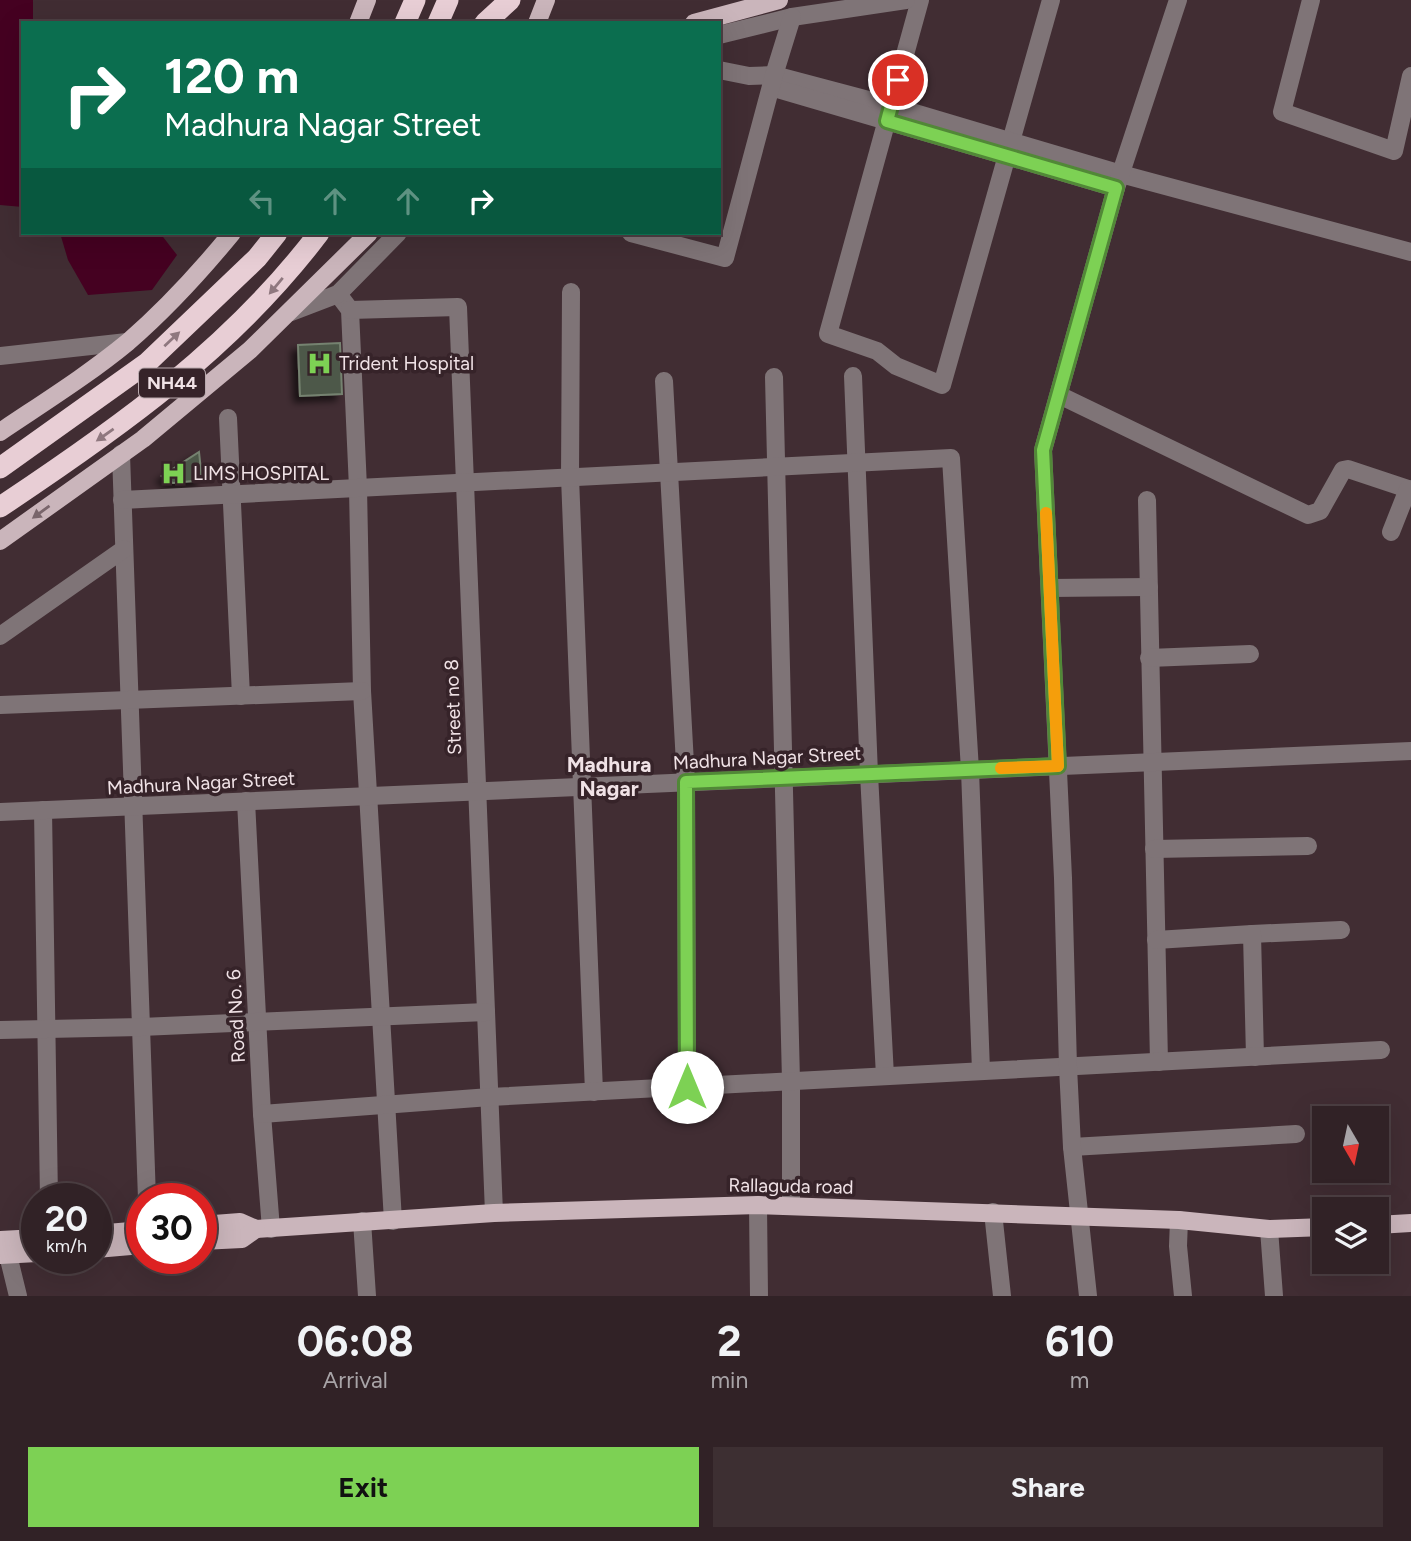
<!DOCTYPE html>
<style>
:root{--surface:#312226;--page:#3d2f32;--text:#f1f3f6;--muted:#a8a4a7;--line:#4c3f43;--accent:#7dd154}
body{margin:0;font-family:Figtree,sans-serif;background:var(--page);color:var(--text);height:100vh;display:flex;flex-direction:column;font-size:26px;white-space:nowrap}
*{box-sizing:border-box;margin:0}
p{font-size:23px;color:var(--muted)}
.icon{flex:none;width:38px;height:38px;fill:none;stroke:currentColor;stroke-width:2;stroke-linecap:round;stroke-linejoin:round}
.map{position:relative;height:1296px;overflow:hidden}
.drawer{display:flex;flex-direction:column;background:var(--surface);flex:1}
.drawer>*{flex:none}
.top-card{position:absolute;left:21px;top:21px;width:700px;height:214px;border-radius:0px;box-shadow:0 7px 28px #0002,0 0 0 2px var(--line);background:#0b6e4f;color:#fff;overflow:hidden}
.needle{width:46px;rotate:171deg}
.tools{position:absolute;left:1312px;top:1106px;display:grid;gap:14px}
.tools a{display:grid;place-items:center;width:77px;height:77px;border-radius:0px;background:var(--surface);box-shadow:0 7px 28px #0002,0 0 0 2px var(--line);font-size:35px}
.speed{position:absolute;left:21px;top:1183px;display:flex;gap:14px;font-size:35px;font-weight:700;text-align:center}
.speed>*{display:grid;place-content:center;width:91px;height:91px;border-radius:50%;background:var(--surface);box-shadow:0 7px 28px #0002,0 0 0 2px var(--line);line-height:1}
.speed small{font-size:18px;font-weight:400}
.speed .limit{border:10px solid #d22;background:#fff;color:#111}
.pin{position:absolute;display:grid;place-items:center;width:60px;height:60px;color:#fff;margin:-30px;border:4px solid #fff;border-radius:50%;box-shadow:0 2px 7px #0007}
.me{position:absolute;width:77px;margin:-38px;rotate:0deg;stroke-linejoin:round;filter:drop-shadow(0 0 5px #0008)}
.turn{display:flex;align-items:center;gap:24px;height:147px;padding:0 28px;font-size:32px}
.turn .icon{width:91px;height:91px;stroke-width:2.5}
.turn b{display:block;font-size:49px;line-height:60px}
.lanes{display:flex;align-items:center;height:66px;padding:0 28px;background:#0003;justify-content:center;gap:35px;direction:ltr}
.lanes .off{opacity:.35}
.eta{display:flex;justify-content:space-evenly;align-items:center;height:119px;text-align:center}
.eta b{font-size:42px;font-weight:700;line-height:49px}
.action{display:flex;gap:14px;margin-top:auto;padding:14px 28px}
.action a{flex:1;height:80px;border-radius:0px;background:var(--accent);color:#111;font-size:28px;font-weight:700;line-height:80px;text-align:center}
.action a+a{background:var(--page);color:var(--text)}
.map>svg:first-child{display:block}
.water{fill:#450121}
.building{fill:#4d5948;stroke:#758270;stroke-width:2;filter:url(#shadow)}
.lines{fill:none;stroke-linecap:round;stroke-linejoin:round}
.minor{stroke:#7f7477;stroke-width:18}
.major{stroke:#cab5bb;stroke-width:18}
.highway{stroke:#e8ced5;stroke-width:21}
.oneway{fill:#8f787f}
.oneway2{fill:#79656b}
.route-casing{stroke:#518837;stroke-width:18}
.route{stroke:#7dd154;stroke-width:12}
.slow{stroke:#f59e0b;stroke-width:12}
.labels{text-anchor:middle;dominant-baseline:central;stroke-width:7;stroke-linejoin:round;paint-order:stroke}
.shield{fill:#362329;stroke:#b8a9ad;stroke-width:2}
.shield-label{font-size:18px;font-weight:bold;fill:#f0e2e6}
.poi-label{font-size:19px;fill:#f0e2e6;stroke:#362329;text-anchor:start}
.street-label{font-size:19px;fill:#f0e2e6;stroke:#362329}
.neighbourhood-label{font-size:21px;font-weight:bold;fill:#f0e2e6;stroke:#362329}
</style>
<div class="map">
<svg width="1411" height="1296" viewBox="0 0 1411 1296">
<defs>
<filter id="shadow"><feDropShadow dx="-6" dy="6" stdDeviation="3.5" flood-color="#0009"/></filter>
</defs>
<rect width="100%" height="100%" fill="#412d33"/>
<g class="water">
<path d="M0,0H33V23H23V207L0,205Z"/>
<path d="M60,233H160L177,255L152,290L88,295L68,260Z"/>
</g>
<g class="building">
<path d="M340,343L342,394L300,396L298,345Z"/>
<path d="M199,452L202,480L173,483L162,476Z"/>
</g>
<g class="lines">
<g class="minor">
<path d="M920,0L828,334L877,351L896,366L942,385L1051,0"/>
<path d="M1311,0L1282,112L1394,151L1411,76"/>
<path d="M719,35L792,17L906,0"/>
<path d="M719,70L749,76L774,75L891,106L1121,174L1411,252"/>
<path d="M771,87L1116,188"/>
<path d="M631,233L725,258L774,75L792,17"/>
<path d="M571,292L570,477L594,1092"/>
<path d="M338,294L350,310L358,488L362,691L393,1221"/>
<path d="M350,310L458,307L494,1213"/>
<path d="M291,312L338,294L398,233"/>
<path d="M0,356L127,342"/>
<path d="M853,376L869,774L885,1076"/>
<path d="M774,377L791,1081V1205"/>
<path d="M664,381L686,782L687,1087"/>
<path d="M1059,395L1308,515L1320,511L1343,470L1348,469L1411,490"/>
<path d="M228,418L241,696"/>
<path d="M121,454L147,1199"/>
<path d="M122,500L951,458L970,770L981,1071"/>
<path d="M1147,500L1159,1062"/>
<path d="M1391,532L1408,489"/>
<path d="M1050,588L1149,587"/>
<path d="M0,636L124,549"/>
<path d="M1149,658L1250,654"/>
<path d="M0,705L362,691"/>
<path d="M246,801L262,1114L271,1229"/>
<path d="M43,810L49,1199"/>
<path d="M0,812L1411,751"/>
<path d="M1154,849L1308,846"/>
<path d="M1252,934L1341,930"/>
<path d="M1156,940L1252,934L1255,1057"/>
<path d="M0,1030L141,1027L486,1012"/>
<path d="M262,1114L490,1097L1381,1050"/>
<path d="M1072,1147L1296,1134"/>
<path d="M758,1205L759,1296"/>
<path d="M993,1212L1002,1296"/>
<path d="M1179,1220L1178,1246L1183,1296"/>
<path d="M362,1221L367,1296"/>
<path d="M1269,1229L1274,1296"/>
<path d="M8,1255L18,1296"/>
<path d="M1088,1296L1072,1147L1068,1067L1063,878L1043,450L1116,188L1178,0"/>
</g>
<g class="major">
<path d="M358,23L367,0"/>
<path d="M537,23L546,0"/>
<path d="M694,23L779,0"/>
<path d="M0,432C43,403 88,375 128,342C166,309 200,272 232,233"/>
<path d="M0,541L143,439L250,350L369,233"/>
<path d="M201,1225L240,1222L256,1229L494,1213L758,1205L1179,1220L1269,1229L1325,1227"/>
<path d="M1377,1225L1411,1223"/>
<path d="M96,1234L142,1230"/>
<path d="M0,1240L37,1238"/>
<path d="M201,1241L242,1239L256,1229"/>
<path d="M96,1249L142,1245"/>
<path d="M0,1255L37,1253"/>
</g>
<g class="highway">
<path d="M405,23L415,0"/>
<path d="M438,23L448,0"/>
<path d="M485,23L510,0"/>
<path d="M0,468L147,363L257,258L277,233"/>
<path d="M0,507C119,428 232,348 319,233"/>
</g>
</g>
<defs><path id="oneway-solid" d="M-6-.8H1V-3.2L6.5 0L1 3.2V.8H-6Z" transform="scale(1.75)"/></defs>
<g class="oneway">
<use href="#oneway-solid" transform="translate(276 286) rotate(130)"/>
<use href="#oneway-solid" transform="translate(172 339) rotate(-43)"/>
<use href="#oneway-solid" transform="translate(105 435) rotate(145)"/>
</g>
<use class="oneway2" href="#oneway-solid" transform="translate(41 512) rotate(144)"/>
<g class="lines">
<defs>
<path id="route" d="M687,1087L686,782L1058,766L1043,450L1116,188L887,121L898,80"/>
</defs>
<use href="#route" class="route-casing"/>
<use href="#route" class="route"/>
<path class="slow" d="M1001,768L1058,766L1046,513"/>
</g>
<defs>
<symbol id="hospital-bare" viewBox="-9 -9 18 18"><path d="M-5-5h3v3.5h4V-5h3V5h-3V1.5h-4V5h-3Z" fill="#7dd154" stroke="#362329" stroke-width="2.5" paint-order="stroke"/></symbol>
</defs>
<g fill-rule="evenodd">
<use href="#hospital-bare" x="302" y="346" width="35" height="35"/>
<use href="#hospital-bare" x="156" y="456" width="35" height="35"/>
</g>
<g class="labels">
<rect class="shield" x="139" y="368.5" width="66" height="29" rx="5"/>
<g class="shield-label">
<text x="172" y="383">NH44</text>
</g>
<g class="poi-label">
<text x="339" y="363">Trident Hospital</text>
<text x="193" y="473">LIMS HOSPITAL</text>
</g>
<g class="street-label">
<text transform="translate(453 707) rotate(-92)">Street no 8</text>
<text transform="translate(767 758) rotate(-3)">Madhura Nagar Street</text>
<text transform="translate(201 783) rotate(-3)">Madhura Nagar Street</text>
<text transform="translate(236 1016) rotate(-93)">Road No. 6</text>
<text transform="translate(791 1186) rotate(1)">Rallaguda road</text>
</g>
<g class="neighbourhood-label">
<text x="609" y="764">Madhura<tspan x="609" dy="24">Nagar</tspan></text>
</g>
</g>
</svg>
<div class="tools">
<a><svg class="needle" viewBox="-14 -14 28 28"><path d="M0-13l5 13h-10z" fill="#e53935"/><path d="M0 13l5-13h-10z" fill="#a8a4a7"/></svg></a>
<a><svg class="icon" aria-label="layers" viewBox="0 0 24 24"><path d="M12 4l9 5-9 5-9-5zM3 14l9 5 9-5"/></svg></a>
</div>
<div class="speed"><div>20<small>km/h</small></div><div class="limit">30</div></div>
<div class="pin" style="left:898px;top:80px;background:#d93025"><svg class="icon" aria-label="arrive" viewBox="0 0 24 24"><path d="M6 21V4h12l-3 4 3 4H6"/></svg></div>
<svg class="me" style="left:687px;top:1087px" viewBox="-20 -20 40 40"><circle r="19" fill="#fff"/><path d="M0-13L10 11 0 6-10 11z" fill="#7dd154"/></svg>
<div class="top-card">
<div class="turn"><svg class="icon" aria-label="right" viewBox="0 0 24 24"><path d="M7 20v-9h11M14 6l5 5-5 5"/></svg><div><b>120 m</b>Madhura Nagar Street</div></div>
<div class="lanes"><svg class="icon off" aria-label="left" viewBox="0 0 24 24"><path d="M17 20v-9H6M10 6l-5 5 5 5"/></svg><svg class="icon off" aria-label="ahead" viewBox="0 0 24 24"><path d="M12 20V5M6 11l6-6 6 6"/></svg><svg class="icon off" aria-label="ahead" viewBox="0 0 24 24"><path d="M12 20V5M6 11l6-6 6 6"/></svg><svg class="icon" aria-label="right" viewBox="0 0 24 24"><path d="M7 20v-9h11M14 6l5 5-5 5"/></svg></div>
</div>
</div>
<section class="drawer">
<div class="eta">
<div><b>06:08</b><p>Arrival</p></div>
<div><b>2</b><p>min</p></div>
<div><b>610</b><p>m</p></div>
</div>
<div class="action"><a>Exit</a><a>Share</a></div>
</section>
